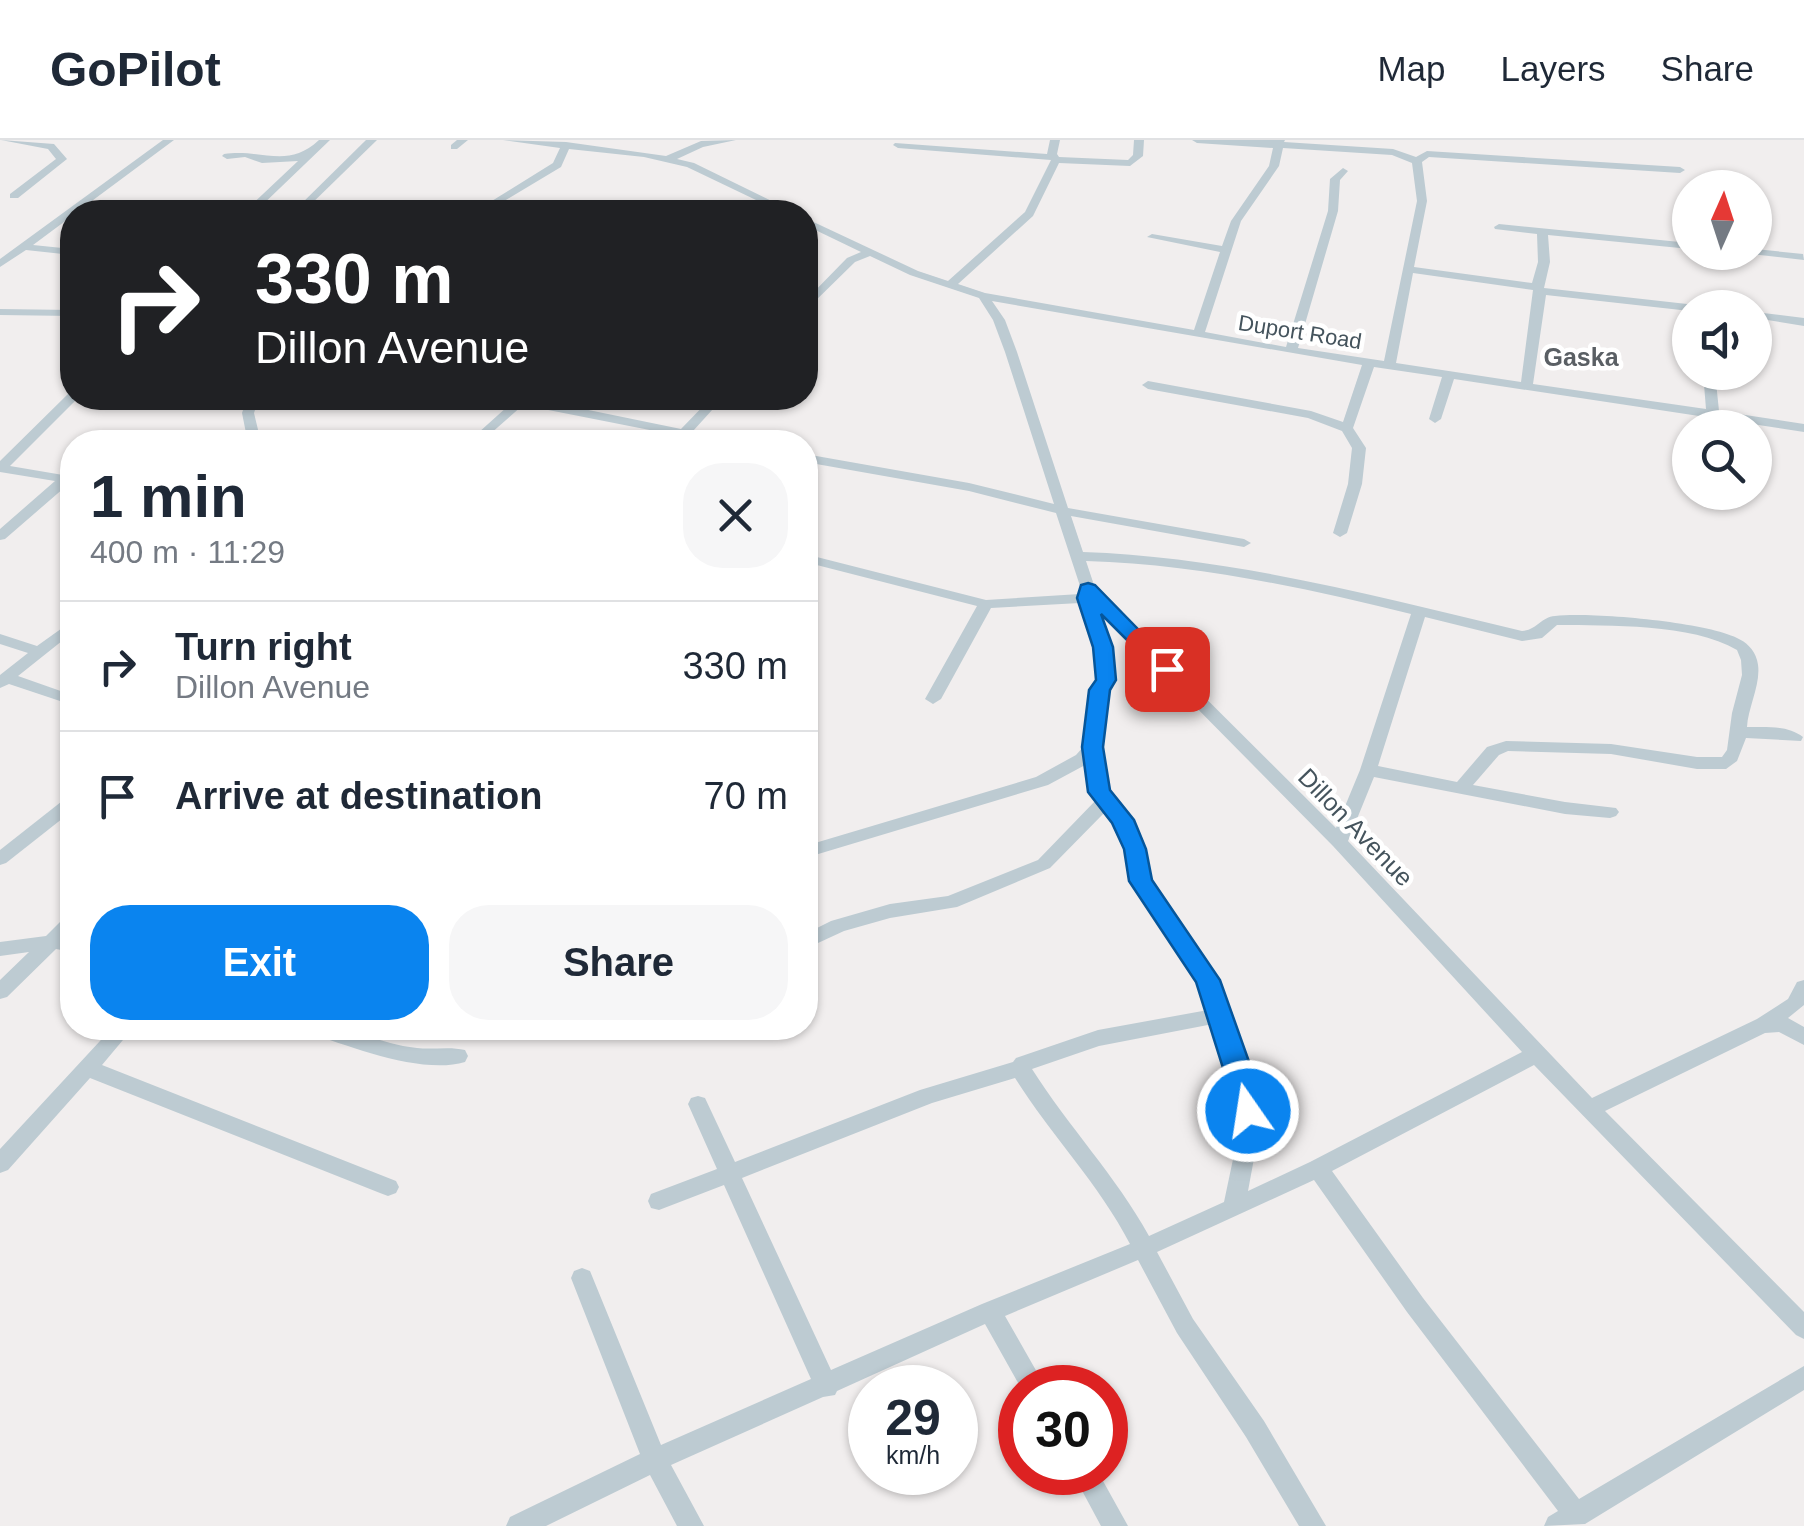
<!DOCTYPE html>
<meta charset="utf-8">
<style>
:root{--surface:#fff;--page:#f6f6f7;--text:#1f2937;--muted:#747a83;--line:#e0e1e3;--accent:#0a84ef}
body{margin:0;font-family:Arial,sans-serif;background:var(--page);color:var(--text);height:100vh;display:flex;flex-direction:column;font-size:38px;white-space:nowrap}
*{box-sizing:border-box;margin:0}
p{font-size:32px;color:var(--muted)}
.icon{flex:none;width:55px;height:55px;fill:none;stroke:currentColor;stroke-width:2;stroke-linecap:round;stroke-linejoin:round}
.map{position:relative;flex:1;overflow:hidden}
.drawer{position:absolute;left:60px;top:290px;width:758px;height:610px;display:flex;flex-direction:column;background:var(--surface);border-radius:40px;box-shadow:0 2px 8px #0004}
.drawer>*{flex:none}
.banner{position:absolute;left:60px;top:60px;width:758px;height:210px;border-radius:40px;box-shadow:0 2px 8px #0004;background:#202124;color:#fff;overflow:hidden}
.needle{width:65px;rotate:3deg}
.fabs{position:absolute;left:1672px;top:30px;display:grid;gap:20px}
.fabs a{display:grid;place-items:center;width:100px;height:100px;border-radius:50%;background:var(--surface);box-shadow:0 2px 8px #0004;font-size:50px}
.speed{position:absolute;left:848px;top:1225px;display:flex;gap:20px;font-size:50px;font-weight:700;text-align:center}
.speed>*{display:grid;place-content:center;width:130px;height:130px;border-radius:50%;background:var(--surface);box-shadow:0 2px 8px #0004;line-height:1}
.speed small{font-size:25px;font-weight:400}
.speed .limit{border:15px solid #d22;background:#fff;color:#111}
.pin{position:absolute;display:grid;place-items:center;width:85px;height:85px;color:#fff;margin:-42px;border-radius:20px;box-shadow:0 5px 15px #0006}
.me{position:absolute;width:110px;margin:-55px;rotate:347deg;stroke-linejoin:round;filter:drop-shadow(0 0 8px #0008)}
.turn{display:flex;align-items:center;gap:35px;height:210px;padding:0 30px;font-size:45px}
.turn .icon{width:130px;height:130px;stroke-width:2.5}
.turn b{display:block;font-size:70px;line-height:85px}
.round{display:grid;place-items:center;flex:none;width:105px;height:105px;border-radius:40px;background:var(--page)}
.head{display:flex;align-items:center;justify-content:space-between;height:170px;padding:0 30px}
h1{font-size:60px;font-weight:700;line-height:75px}
.action{display:flex;gap:20px;margin-top:auto;padding:20px 30px}
.action a{flex:1;height:115px;border-radius:40px;background:var(--accent);color:#fff;font-size:40px;font-weight:700;line-height:115px;text-align:center}
.action a+a{background:var(--page);color:var(--text)}
ul{padding:0;list-style:none}
li{display:flex;align-items:center;gap:30px;height:130px;padding:0 30px;border-top:2px solid var(--line)}
li div{flex:1}
li b{display:block;font-size:38px}
li em{font-style:normal}
header{display:flex;align-items:center;gap:60px;box-sizing:border-box;height:140px;padding:0 50px;background:var(--surface);border-bottom:2px solid var(--line)}
header strong{font-size:48px}
nav{display:flex;gap:55px;margin-inline-start:auto;font-size:35px}
.map>svg:first-child{display:block}
.lines{fill:none;stroke-linecap:round;stroke-linejoin:round}
.minor{fill:#bdcbd2;fill-rule:evenodd}
.route{fill:#0a84ef;stroke:#06569b;stroke-width:2.5}
.labels{text-anchor:middle;dominant-baseline:central;stroke-width:9;stroke-linejoin:round;paint-order:stroke}
.far-street-label{font-size:22px;fill:#45545d;stroke:#fff}
.far-quarter-label{font-size:25px;font-weight:bold;fill:#5a5f64;stroke:#fff}
.street-label{font-size:25px;fill:#45545d;stroke:#fff}
</style>
<header>
<strong>GoPilot</strong>
<nav><a>Map</a><a>Layers</a><a>Share</a></nav>
</header>
<div class="map">
<svg width="1804" height="1386" viewBox="0 0 1804 1386">
<rect width="100%" height="100%" fill="#f1eeee"/>
<g class="lines">
<g class="minor">
<path d="M1,0L54,4L67,19L18,58H10V54L56,19L48,9Z"/>
<path d="M163,0H174L77,72H72V76L33,105L72,109V115L26,110L0,127V119Z"/>
<path d="M319,0H330L255,72H244L298,21L262,23L245,17L227,19L222,16L224,14C261,8 287,30 319,0Z"/>
<path d="M366,0H377L303,72H293Z"/>
<path d="M457,0H468L457,9H451V5Z"/>
<path d="M503,0L566,2L666,16L701,1L736,0L703,7L677,19L694,23L794,72H782L764,64L745,72H732L756,60L687,27L644,17L569,9L561,27L486,72H474L553,23L560,8Z"/>
<path d="M1050,0H1060L1057,14L1059,17L1128,20L1133,15L1134,0H1144L1143,16L1130,26L1059,23L1033,76L958,144L985,153L1194,190L1220,112L1147,97L1152,94L1222,106L1231,81L1269,26L1273,8L1197,3L1192,0H1285L1284,2L1393,9L1416,17L1427,11L1680,27L1685,30L1680,33L1429,17L1422,22L1427,61L1414,127L1532,143L1538,122L1537,94L1495,89L1494,87L1499,84L1690,103V109L1548,95L1550,122L1544,148L1696,165L1701,168H1690V171L1546,155L1533,244L1706,269L1703,232H1715L1719,271L1804,284V292L1454,239L1441,279L1435,283L1429,279L1442,237L1374,227L1353,288L1366,308L1362,344L1347,393L1340,397L1333,393L1348,344L1352,308L1342,291L1308,278L1148,249L1142,245L1148,241L1311,271L1343,282L1362,225L992,161L1005,180L1017,212L1068,368L1244,399L1251,403L1244,407L1071,376L1083,412C1231,417 1379,457 1522,491C1537,490 1541,477 1555,476C1593,472 1704,482 1737,498C1746,502 1754,509 1757,520C1763,541 1748,566 1747,587C1766,587 1788,585 1803,597L1801,601L1746,598L1737,621L1726,629H1697L1611,614L1508,611L1499,615L1473,645L1565,662L1616,668L1619,672L1616,676L1610,678L1565,674L1374,637L1348,701L1592,958L1757,879L1788,859L1797,842L1804,840V865L1788,878L1804,887V905L1779,892L1765,893L1605,971L1804,1172V1199L1796,1195L1534,925L1332,1031L1423,1158L1579,1359L1804,1226V1250L1585,1384L1544,1386L1548,1377L1558,1371L1407,1172L1314,1040L1157,1112L1193,1179L1264,1281L1326,1386H1299L1246,1297L1177,1193L1138,1120L1005,1176L1046,1248H1021L985,1184L837,1251L835,1255L823,1257L671,1325L704,1386H677L650,1335L546,1386H506L510,1377L640,1314L571,1138L574,1131L582,1128L590,1131L661,1305L811,1239L724,1045L659,1070L651,1068L648,1061L651,1054L717,1029L688,964L691,958L698,956L705,958L735,1022L920,950L1013,922L1016,918L1098,890L1208,870L1198,842L1132,741L1126,709L1115,682L1106,671L1050,728L957,767L890,778L844,791L805,809V794L831,781L890,764L948,756L1038,720L1097,659L1091,651L1087,624L1048,645L805,718V706L1036,637L1076,615L1084,606L1092,550L1098,540L1095,507L1080,463L991,468L941,559L933,564L925,559L977,466L805,422V414L986,460L1080,454L1081,449L1056,373L969,351L805,322V314L969,343L1054,364L1005,212L993,180L979,158L910,135L870,116L855,122L805,171V161L847,118L861,112L805,85V78L918,131L948,141L1025,72L1051,20L898,8L893,5L895,3L1047,14ZM1283,8L1392,15L1412,23L1417,61L1384,221L1298,208L1338,71L1340,40L1348,31L1343,28L1330,39L1328,71L1286,207L1205,192L1241,81L1279,26ZM1413,133L1533,150L1521,242L1396,223ZM1086,421C1195,424 1305,448 1411,474L1360,630L1336,688L1095,448ZM1096,466L1333,706L1522,912L1310,1022L1248,1051L1260,986L1249,929L1217,840L1150,740L1144,709L1132,680L1108,650L1100,607L1108,550L1114,540L1111,507ZM1425,477L1522,501L1542,498L1557,485C1609,486 1691,483 1737,510L1741,520L1742,535L1732,573L1727,610L1722,617H1697L1611,604L1506,601L1487,607L1457,642L1378,626ZM1213,884L1229,929L1240,986L1224,1062L1149,1096C1116,1036 1068,986 1032,929L1099,906ZM1015,938C1050,994 1099,1044 1130,1104L982,1164L831,1230L742,1038L932,963Z"/>
<path d="M1755,109L1803,114L1804,120L1751,114Z"/>
<path d="M0,169L72,170V176L0,175Z"/>
<path d="M1755,172L1804,178V186L1755,178Z"/>
<path d="M72,253V258H78L10,326L63,335L72,330V341L5,399L0,400V389L55,341L0,332V321L68,254Z"/>
<path d="M247,258H259L254,273L260,298H280L286,302H114L121,298H247L242,273Z"/>
<path d="M517,258H530L681,289L711,258H723L693,291L733,299L735,302H711L687,298L680,302L675,301V295L523,265L481,302H468Z"/>
<path d="M72,481V493L18,536L72,555V565L9,544L0,548V535L28,513L0,504V494L37,506Z"/>
<path d="M72,656V671L6,723L0,725V710L66,658Z"/>
<path d="M72,775V793L68,797L72,798V812L56,809L7,857L0,859V840L29,812L0,816V802L46,796L65,777Z"/>
<path d="M112,888H133L102,925L396,1041L399,1047L396,1053L388,1056L380,1053L90,938L8,1030L0,1033V1009Z"/>
<path d="M306,888C352,885 375,903 417,908C433,910 449,906 465,910L468,916L465,922C422,935 352,907 309,893Z"/>
<path d="M1072,1332H1098L1128,1386H1101Z"/>
</g>
</g>
<path class="route" d="M1088,443L1095,445L1177,529L1174,533H1160L1101,474L1113,507L1116,540L1110,550L1103,607L1110,650L1134,680L1146,709L1152,740L1220,840L1252,930L1262,971L1258,979L1248,982L1239,979L1196,842L1129,741L1124,709L1112,683L1088,652L1082,607L1089,550L1096,540L1093,507L1077,458L1081,445Z"/>
<g class="labels">
<g class="far-street-label">
<text transform="translate(1300 192) rotate(9)">Duport Road</text>
</g>
<g class="far-quarter-label">
<text x="1581" y="217">Gaska</text>
</g>
<g class="street-label">
<text transform="translate(1356 687) rotate(46)">Dillon Avenue</text>
</g>
</g>
</svg>
<div class="fabs">
<a><svg class="needle" viewBox="-14 -14 28 28"><path d="M0-13l5 13h-10z" fill="#e53935"/><path d="M0 13l5-13h-10z" fill="#747a83"/></svg></a>
<a><svg class="icon" aria-label="sound" viewBox="0 0 24 24"><path d="M4 9h4l5-4v14l-5-4H4zM17 9q2 3 0 6"/></svg></a>
<a><svg class="icon" aria-label="search" viewBox="0 0 24 24"><circle cx="10" cy="10" r="6"/><path d="M15 15l6 6"/></svg></a>
</div>
<div class="speed"><div>29<small>km/h</small></div><div class="limit">30</div></div>
<div class="pin" style="left:1167px;top:529px;background:#d93025"><svg class="icon" aria-label="arrive" viewBox="0 0 24 24"><path d="M6 21V4h12l-3 4 3 4H6"/></svg></div>
<svg class="me" style="left:1248px;top:971px" viewBox="-20 -20 40 40"><circle r="17" fill="#0a84ef" stroke="#fff" stroke-width="3"/><path d="M0-11L8 9 0 5-8 9z" fill="#fff"/></svg>
<div class="banner">
<div class="turn"><svg class="icon" aria-label="right" viewBox="0 0 24 24"><path d="M7 20v-9h11M14 6l5 5-5 5"/></svg><div><b>330 m</b>Dillon Avenue</div></div>
</div>
<section class="drawer">
<div class="head"><div><h1>1 min</h1><p>400 m · 11:29</p></div><a class="round"><svg class="icon" aria-label="close" viewBox="0 0 24 24"><path d="M6 6l12 12M18 6L6 18"/></svg></a></div>
<ul>
<li><svg class="icon" aria-label="right" viewBox="0 0 24 24"><path d="M7 20v-9h11M14 6l5 5-5 5"/></svg><div><b>Turn right</b><p>Dillon Avenue</p></div><em>330 m</em></li>
<li><svg class="icon" aria-label="arrive" viewBox="0 0 24 24"><path d="M6 21V4h12l-3 4 3 4H6"/></svg><div><b>Arrive at destination</b></div><em>70 m</em></li>
</ul>
<div class="action"><a>Exit</a><a>Share</a></div>
</section>
</div>
